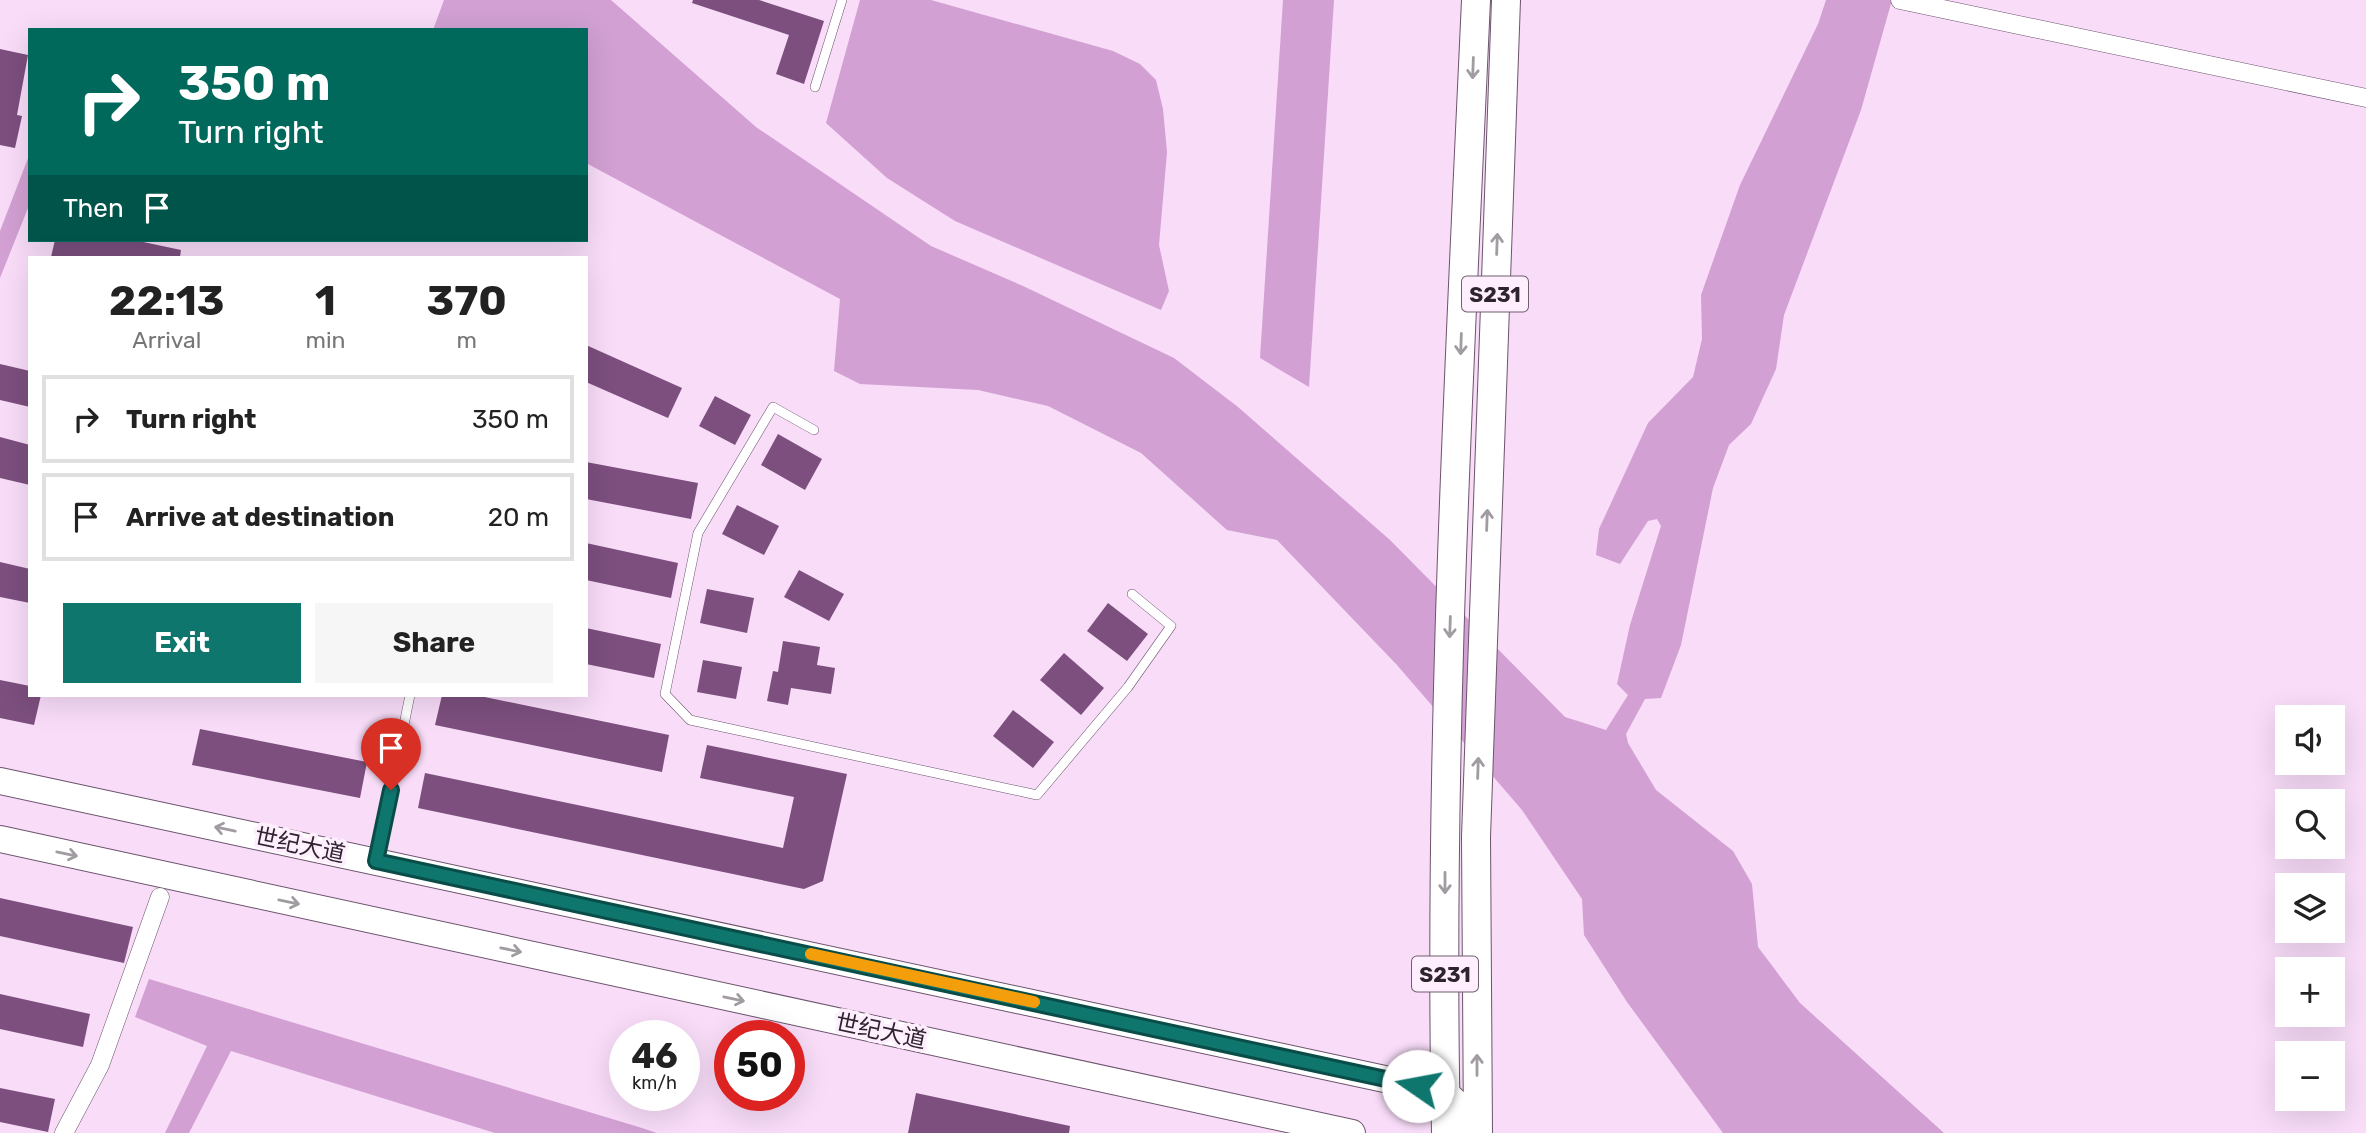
<!DOCTYPE html>
<meta charset="utf-8">
<style>
:root{--surface:#fff;--page:#f6f6f6;--text:#222;--muted:#767676;--line:#e0e0e0;--accent:#0f766e}
body{margin:0;font-family:Rubik,"Noto Sans SC",sans-serif;background:var(--page);color:var(--text);height:100vh;display:flex;flex-direction:column;font-size:26px;white-space:nowrap}
*{box-sizing:border-box;margin:0}
p{font-size:23px;color:var(--muted)}
.icon{flex:none;width:38px;height:38px;fill:none;stroke:currentColor;stroke-width:2;stroke-linecap:round;stroke-linejoin:round}
.map{position:relative;flex:1;overflow:hidden}
.sheet{position:absolute;left:28px;top:256px;width:560px;height:441px;display:flex;flex-direction:column;background:var(--surface);border-radius:0px;box-shadow:0 7px 28px #0002}
.sheet>*{flex:none}
.top-card{position:absolute;left:28px;top:28px;width:560px;height:214px;border-radius:0px;box-shadow:0 7px 28px #0002;background:#00695c;color:#fff;overflow:hidden}
.fabs{position:absolute;left:2275px;top:705px;display:grid;gap:14px}
.fabs a{display:grid;place-items:center;width:70px;height:70px;border-radius:0px;background:var(--surface);box-shadow:0 7px 28px #0002;font-size:35px}
.speed{position:absolute;left:609px;top:1020px;display:flex;gap:14px;font-size:35px;font-weight:700;text-align:center}
.speed>*{display:grid;place-content:center;width:91px;height:91px;border-radius:50%;background:var(--surface);box-shadow:0 7px 28px #0002;line-height:1}
.speed small{font-size:18px;font-weight:400}
.speed .limit{border:10px solid #d22;background:#fff;color:#111}
.pin{position:absolute;display:grid;place-items:center;width:60px;height:60px;color:#fff;margin:-72px -30px;border-radius:50% 50% 50% 0;rotate:-45deg;box-shadow:0 0 7px #0007}
.pin .icon{rotate:45deg}
.me{position:absolute;width:77px;margin:-38px;rotate:282deg;stroke-linejoin:round;filter:drop-shadow(0 0 5px #0008)}
.turn{display:flex;align-items:center;gap:24px;height:147px;padding:0 35px;font-size:32px}
.turn .icon{width:91px;height:91px;stroke-width:2.5}
.turn b{display:block;font-size:49px;line-height:60px}
.then{display:flex;align-items:center;height:66px;padding:0 35px;background:#0003;gap:14px;font-size:26px}
.eta{display:flex;justify-content:space-evenly;align-items:center;height:119px;text-align:center}
.eta b{font-size:42px;font-weight:700;line-height:49px}
.button{display:flex;gap:14px;margin-top:auto;padding:14px 35px}
.button a{flex:1;height:80px;border-radius:0px;background:var(--accent);color:#fff;font-size:28px;font-weight:700;line-height:80px;text-align:center}
.button a+a{background:var(--page);color:var(--text)}
ul{padding:0;list-style:none}
li{display:flex;align-items:center;gap:21px;height:88px;margin:0 14px 10px;padding:0 21px;border:4px solid var(--line);border-radius:0px}
li div{flex:1}
li b{display:block;font-size:26px}
li em{font-style:normal}
.map>svg:first-child{display:block}
.water{fill:#d2a0d3}
.building{fill:#7c4f7e}
.lines{fill:none;stroke-linecap:round;stroke-linejoin:round}
.service-casing{stroke:#6c546c;stroke-width:10}
.minor-casing{stroke:#6c546c;stroke-width:19}
.secondary-casing{stroke:#6c546c;stroke-width:28}
.primary-casing{stroke:#6c546c;stroke-width:30}
.service{stroke:#fff;stroke-width:9}
.minor{stroke:#fff;stroke-width:18}
.secondary{stroke:#fff;stroke-width:26}
.primary{stroke:#fff;stroke-width:28}
.oneway{stroke:#a19ca1}
.route-casing{stroke:#0a4d48;stroke-width:18}
.route{stroke:#0f766e;stroke-width:12}
.slow{stroke:#f59e0b;stroke-width:12}
.labels{text-anchor:middle;dominant-baseline:central;stroke-width:7;stroke-linejoin:round;paint-order:stroke}
.shield{fill:#feeefe;stroke:#6c616c;stroke-width:2}
.shield-label{font-size:21px;font-weight:bold;fill:#2e242e}
.street-label{font-size:23px;fill:#2e242e;stroke:#feeefe}
</style>
<div class="map">
<svg width="2366" height="1133" viewBox="0 0 2366 1133">
<rect width="100%" height="100%" fill="#f8dcf8"/>
<g class="water">
<path d="M444,0H611L756,127L931,246L1023,286L1174,358L1238,407L1390,540L1565,717L1606,730L1628,695L1617,684L1630,625L1661,526L1657,519L1648,521L1620,564L1596,555L1599,529L1648,423L1693,377L1702,339L1701,295L1740,185L1818,24L1826,0H1892L1861,110L1784,315L1776,369L1751,424L1729,445L1713,488L1681,645L1661,698L1645,699L1626,734L1628,743L1656,790L1733,851L1752,884L1758,947L1800,1003L1944,1133H1723L1627,1002L1584,935L1582,899L1522,810L1397,665L1277,540L1227,530L1141,453L1048,406L978,390L860,384L834,371L840,299L586,163V30H433Z"/>
<path d="M860,0H931L1113,51L1140,64L1156,80L1163,109L1167,152L1159,245L1169,291L1161,310L955,221L887,178L826,123Z"/>
<path d="M1283,0H1334L1309,387L1260,358Z"/>
<path d="M30,153V203L0,278V231Z"/>
<path d="M149,979L642,1128L657,1133H495L231,1051L189,1133H165L207,1046L135,1017Z"/>
</g>
<g class="building">
<path d="M693,0H759L824,21L804,84L776,74L789,35L692,3Z"/>
<path d="M0,49L28,55L17,115L22,116L15,148L0,145Z"/>
<path d="M55,240H134L181,250L180,257H51Z"/>
<path d="M586,345L682,388L668,418L586,382Z"/>
<path d="M0,364L30,371V407L0,400Z"/>
<path d="M715,396L751,415L735,445L699,426Z"/>
<path d="M778,434L822,459L805,490L761,465Z"/>
<path d="M0,437L30,445V485L0,478Z"/>
<path d="M586,462L698,483L691,519L586,499Z"/>
<path d="M737,505L779,526L764,555L722,534Z"/>
<path d="M586,543L678,563L671,598L586,580Z"/>
<path d="M0,562L30,569V603L0,597Z"/>
<path d="M799,570L844,594L829,621L784,597Z"/>
<path d="M707,589L754,598L747,633L700,623Z"/>
<path d="M1108,603L1148,634L1127,661L1087,631Z"/>
<path d="M586,628L661,644L654,678L586,664Z"/>
<path d="M783,641L820,647L817,665L835,668L831,694L791,688L788,705L767,701L773,671L778,672Z"/>
<path d="M1064,653L1104,688L1081,715L1040,680Z"/>
<path d="M703,660L742,667L736,699L697,692Z"/>
<path d="M0,680L30,686V695H41L34,725L0,718Z"/>
<path d="M442,695H475L669,735L662,772L435,725Z"/>
<path d="M1013,710L1054,742L1033,768L993,736Z"/>
<path d="M200,729L367,762L360,798L192,765Z"/>
<path d="M707,745L847,774L823,881L804,889L418,808L425,773L783,848L794,797L700,778Z"/>
<path d="M0,898L133,927L124,963L0,936Z"/>
<path d="M0,994L90,1014L83,1047L0,1029Z"/>
<path d="M0,1088L55,1099L48,1132L0,1122Z"/>
<path d="M916,1093L1070,1126L1069,1133H908Z"/>
</g>
<g class="lines">
<defs>
<g id="service">
<path d="M815,87L842,0"/>
<path d="M814,430L773,407L698,533L665,694L690,720L1037,795L1128,687L1171,626L1132,594"/>
<path d="M377,858L410,695"/>
</g>
<g id="minor">
<path d="M1900,0L2366,98"/>
<path d="M64,1133L100,1065L160,897"/>
</g>
<g id="secondary">
<path d="M0,781L1445,1092L1477,1123L1467,1133"/>
<path d="M0,839L1352,1133"/>
</g>
<g id="primary">
<path d="M1446,1133C1438,755 1459,377 1476,0"/>
<path d="M1478,1133L1476,837L1506,0"/>
</g>
</defs>
<use href="#service" class="service-casing"/>
<use href="#minor" class="minor-casing"/>
<use href="#secondary" class="secondary-casing"/>
<use href="#primary" class="primary-casing"/>
<use href="#service" class="service"/>
<use href="#minor" class="minor"/>
<use href="#secondary" class="secondary"/>
<use href="#primary" class="primary"/>
</g>
<defs><path id="oneway-shaft" d="M-6 0H5M1.5-3L5.5 0L1.5 3" fill="none" stroke-width="1.6" stroke-linecap="round" stroke-linejoin="round" transform="scale(1.75)"/></defs>
<g class="oneway">
<use href="#oneway-shaft" transform="translate(1473 68) rotate(92)"/>
<use href="#oneway-shaft" transform="translate(1497 244) rotate(-88)"/>
<use href="#oneway-shaft" transform="translate(1461 344) rotate(92)"/>
<use href="#oneway-shaft" transform="translate(1487 520) rotate(-88)"/>
<use href="#oneway-shaft" transform="translate(1450 627) rotate(92)"/>
<use href="#oneway-shaft" transform="translate(1478 768) rotate(-88)"/>
<use href="#oneway-shaft" transform="translate(225 829) rotate(-168)"/>
<use href="#oneway-shaft" transform="translate(67 854) rotate(12)"/>
<use href="#oneway-shaft" transform="translate(1445 883) rotate(90)"/>
<use href="#oneway-shaft" transform="translate(289 902) rotate(12)"/>
<use href="#oneway-shaft" transform="translate(511 950) rotate(12)"/>
<use href="#oneway-shaft" transform="translate(734 999) rotate(12)"/>
<use href="#oneway-shaft" transform="translate(1477 1065) rotate(-90)"/>
</g>
<g class="lines">
<defs>
<path id="route" d="M391,790L376,861L1418,1086"/>
</defs>
<use href="#route" class="route-casing"/>
<use href="#route" class="route"/>
<path class="slow" d="M811,954L1034,1002"/>
</g>
<g class="labels">
<g class="shield">
<rect x="1462" y="276.5" width="66" height="35" rx="5"/>
<rect x="1412" y="956.5" width="66" height="35" rx="5"/>
</g>
<g class="shield-label">
<text x="1495" y="294">S231</text>
<text x="1445" y="974">S231</text>
</g>
<g class="street-label">
<text transform="translate(300 845) rotate(12)">世纪大道</text>
<text transform="translate(881 1031) rotate(12)">世纪大道</text>
</g>
</g>
</svg>
<div class="fabs">
<a><svg class="icon" aria-label="sound" viewBox="0 0 24 24"><path d="M4 9h4l5-4v14l-5-4H4zM17 9q2 3 0 6"/></svg></a>
<a><svg class="icon" aria-label="search" viewBox="0 0 24 24"><circle cx="10" cy="10" r="6"/><path d="M15 15l6 6"/></svg></a>
<a><svg class="icon" aria-label="layers" viewBox="0 0 24 24"><path d="M12 4l9 5-9 5-9-5zM3 14l9 5 9-5"/></svg></a>
<a>+</a>
<a>−</a>
</div>
<div class="speed"><div>46<small>km/h</small></div><div class="limit">50</div></div>
<div class="pin" style="left:391px;top:790px;background:#d93025"><svg class="icon" aria-label="arrive" viewBox="0 0 24 24"><path d="M6 21V4h12l-3 4 3 4H6"/></svg></div>
<svg class="me" style="left:1418px;top:1086px" viewBox="-20 -20 40 40"><circle r="19" fill="#fff"/><path d="M0-13L10 11 0 6-10 11z" fill="#0f766e"/></svg>
<div class="top-card">
<div class="turn"><svg class="icon" aria-label="right" viewBox="0 0 24 24"><path d="M7 20v-9h11M14 6l5 5-5 5"/></svg><div><b>350 m</b>Turn right</div></div>
<div class="then">Then<svg class="icon" aria-label="arrive" viewBox="0 0 24 24"><path d="M6 21V4h12l-3 4 3 4H6"/></svg></div>
</div>
<section class="sheet">
<div class="eta">
<div><b>22:13</b><p>Arrival</p></div>
<div><b>1</b><p>min</p></div>
<div><b>370</b><p>m</p></div>
</div>
<ul>
<li><svg class="icon" aria-label="right" viewBox="0 0 24 24"><path d="M7 20v-9h11M14 6l5 5-5 5"/></svg><div><b>Turn right</b></div><em>350 m</em></li>
<li><svg class="icon" aria-label="arrive" viewBox="0 0 24 24"><path d="M6 21V4h12l-3 4 3 4H6"/></svg><div><b>Arrive at destination</b></div><em>20 m</em></li>
</ul>
<div class="button"><a>Exit</a><a>Share</a></div>
</section>
</div>
